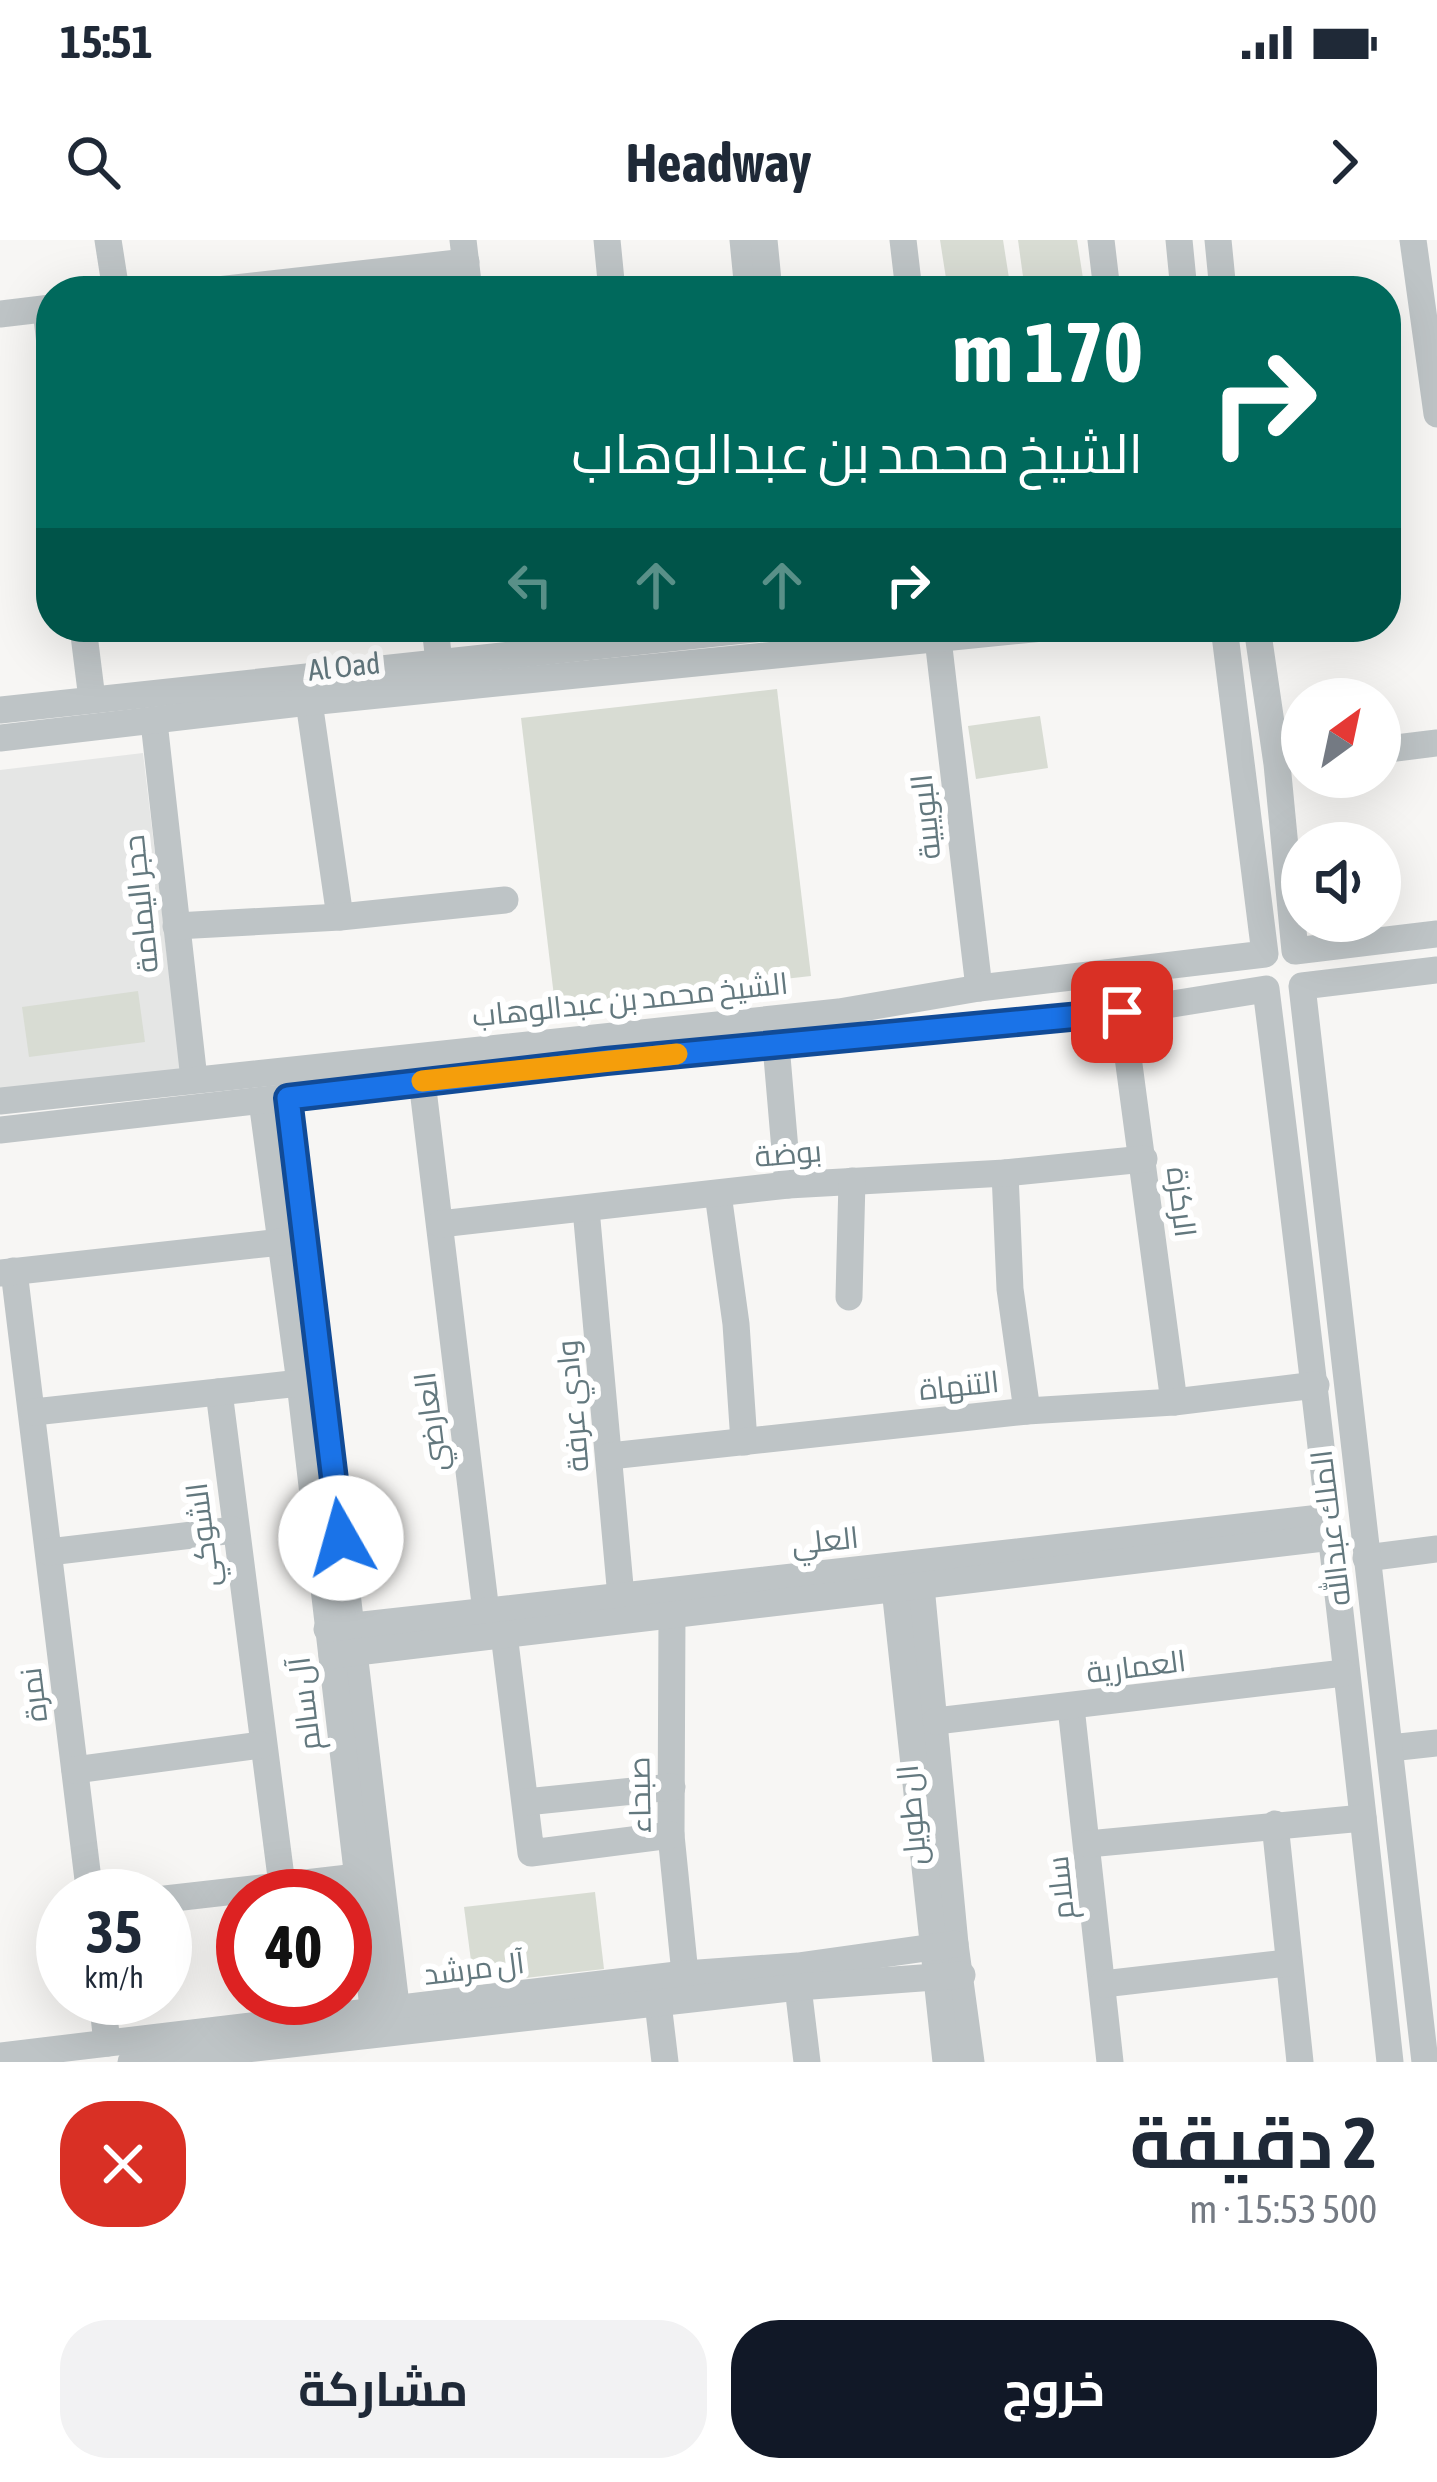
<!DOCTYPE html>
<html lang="ar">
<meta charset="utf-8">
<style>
:root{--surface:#fff;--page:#f2f2f3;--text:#1f2937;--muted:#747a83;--accent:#111827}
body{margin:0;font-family:"Asap Condensed",Cairo,sans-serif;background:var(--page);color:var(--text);direction:rtl;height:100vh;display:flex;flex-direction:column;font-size:45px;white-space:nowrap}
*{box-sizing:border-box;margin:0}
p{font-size:39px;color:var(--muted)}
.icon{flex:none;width:66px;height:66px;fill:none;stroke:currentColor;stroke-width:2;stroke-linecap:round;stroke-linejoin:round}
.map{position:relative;height:1822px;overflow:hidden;direction:ltr}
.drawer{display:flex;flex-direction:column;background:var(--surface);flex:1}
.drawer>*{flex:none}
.top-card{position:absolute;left:36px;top:36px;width:1365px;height:366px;border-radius:48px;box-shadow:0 12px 48px #0002;direction:rtl;background:#00695c;color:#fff;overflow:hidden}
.needle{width:78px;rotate:33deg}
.buttons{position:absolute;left:1281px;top:438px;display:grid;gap:24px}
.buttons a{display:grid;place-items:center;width:120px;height:120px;border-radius:50%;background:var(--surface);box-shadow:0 12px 48px #0002;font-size:60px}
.speed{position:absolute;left:36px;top:1629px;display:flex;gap:24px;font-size:60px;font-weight:700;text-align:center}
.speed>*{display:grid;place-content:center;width:156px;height:156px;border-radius:50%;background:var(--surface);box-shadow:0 12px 48px #0002;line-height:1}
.speed small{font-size:30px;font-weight:400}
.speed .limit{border:18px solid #d22;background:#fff;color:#111}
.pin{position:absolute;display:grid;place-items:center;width:102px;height:102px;color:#fff;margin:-51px;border-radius:24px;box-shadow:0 6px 18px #0006}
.me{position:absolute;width:132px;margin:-66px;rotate:353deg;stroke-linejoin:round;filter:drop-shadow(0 0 9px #0008)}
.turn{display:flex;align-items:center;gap:42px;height:252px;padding:0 60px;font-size:54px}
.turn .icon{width:156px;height:156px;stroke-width:2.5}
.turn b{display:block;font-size:84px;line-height:102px}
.lanes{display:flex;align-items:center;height:114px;padding:0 60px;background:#0003;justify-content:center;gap:60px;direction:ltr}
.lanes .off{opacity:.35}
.round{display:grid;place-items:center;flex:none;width:126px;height:126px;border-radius:48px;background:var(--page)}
.head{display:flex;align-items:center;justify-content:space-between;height:204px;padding:0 60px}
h1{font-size:72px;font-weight:700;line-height:90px}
.cta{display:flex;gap:24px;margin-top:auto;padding:24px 60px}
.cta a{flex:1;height:138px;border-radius:48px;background:var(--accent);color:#fff;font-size:48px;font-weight:700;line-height:138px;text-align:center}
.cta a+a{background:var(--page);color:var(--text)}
.status{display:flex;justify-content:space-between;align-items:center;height:84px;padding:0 60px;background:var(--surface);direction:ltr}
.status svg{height:33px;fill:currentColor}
header{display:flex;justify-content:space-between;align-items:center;height:156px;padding:0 60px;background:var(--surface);font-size:54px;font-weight:700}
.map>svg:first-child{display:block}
.built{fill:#e5e6e5}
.green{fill:#d8dcd3}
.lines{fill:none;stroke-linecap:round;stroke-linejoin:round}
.minor{stroke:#bec4c6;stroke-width:27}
.route-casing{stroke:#114b97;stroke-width:30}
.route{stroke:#1a73e8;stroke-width:21}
.slow{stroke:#f59e0b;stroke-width:21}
.labels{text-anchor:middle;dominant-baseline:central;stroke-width:12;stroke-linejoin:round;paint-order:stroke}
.street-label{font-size:30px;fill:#63787e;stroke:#fff}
</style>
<div class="status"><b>15:51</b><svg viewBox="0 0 49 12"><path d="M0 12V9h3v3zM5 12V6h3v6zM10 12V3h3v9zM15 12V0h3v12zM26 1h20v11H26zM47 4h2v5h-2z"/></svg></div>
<header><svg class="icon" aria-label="forward" viewBox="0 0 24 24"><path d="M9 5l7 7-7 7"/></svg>Headway<svg class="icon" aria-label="search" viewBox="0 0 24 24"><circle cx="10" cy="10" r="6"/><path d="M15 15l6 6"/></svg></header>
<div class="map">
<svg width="1437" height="1822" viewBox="0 0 1437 1822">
<rect width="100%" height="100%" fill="#f7f6f4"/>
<path class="built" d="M143,513L181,832L0,854V530Z"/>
<g class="green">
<path d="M940,0H1003L1011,51H948Z"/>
<path d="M1018,0H1077L1085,51H1025Z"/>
<path d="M777,449L811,736L555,765L521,478Z"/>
<path d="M1040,476L1048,528L976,539L968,486Z"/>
<path d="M138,751L145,802L29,817L22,767Z"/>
<path d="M595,1652L604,1729L474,1744L464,1667Z"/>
</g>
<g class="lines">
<g class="minor">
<path d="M108,0L116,51"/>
<path d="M463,0L469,51"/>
<path d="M607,0L612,51"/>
<path d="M743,0L748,51"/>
<path d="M764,0L769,51"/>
<path d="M903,0L909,51"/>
<path d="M1101,0L1107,51"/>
<path d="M1179,0L1184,51"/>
<path d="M1218,0L1223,51"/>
<path d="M1413,0L1437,174"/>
<path d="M209,51L466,22"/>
<path d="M46,69L51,113"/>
<path d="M0,74L51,68"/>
<path d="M83,387L92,459"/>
<path d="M435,387L439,422"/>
<path d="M1257,387L1277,524L1295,711L1437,694"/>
<path d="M938,399L979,748"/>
<path d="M309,462L340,677"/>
<path d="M0,470L772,387"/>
<path d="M154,482L194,839"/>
<path d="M0,498L309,462L1053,387"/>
<path d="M1380,510L1437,503"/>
<path d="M176,686L340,677L505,660"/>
<path d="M1122,772L1174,1162"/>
<path d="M776,805L788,945"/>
<path d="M422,841L486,1372"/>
<path d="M288,858L399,1790"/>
<path d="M0,861L839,772L979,748L1265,714L1224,387"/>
<path d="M262,861L300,1143L376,1793"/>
<path d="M0,890L606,821L1122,772L1266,749C1311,1107 1351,1464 1390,1822"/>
<path d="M1005,933L1010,1049L1027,1171"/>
<path d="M718,954L736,1084L744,1202"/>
<path d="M586,969L621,1357"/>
<path d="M440,984L788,945L1005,933L1144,919"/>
<path d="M14,1031L90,1656"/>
<path d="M0,1033L281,1002"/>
<path d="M849,1057L852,941"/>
<path d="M219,1152L282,1645"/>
<path d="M34,1172L300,1143"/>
<path d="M610,1216L1027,1171L1174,1162L1316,1145"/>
<path d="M49,1312L234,1290"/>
<path d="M1366,1318L1437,1309"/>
<path d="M919,1325L955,1704L971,1822"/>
<path d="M893,1330L946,1822"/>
<path d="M672,1374L671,1595L685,1734"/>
<path d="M327,1389L1329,1277"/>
<path d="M504,1394L531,1613L671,1595"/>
<path d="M332,1415L1332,1297"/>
<path d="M1071,1467L1110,1822"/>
<path d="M936,1481L1344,1433"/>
<path d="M1390,1508L1437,1503"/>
<path d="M75,1530L261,1505"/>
<path d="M526,1562L672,1547"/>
<path d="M1275,1584L1300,1822"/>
<path d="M1088,1604L1363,1578"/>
<path d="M165,1659L357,1637"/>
<path d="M1103,1744L1287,1723"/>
<path d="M798,1747L807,1822"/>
<path d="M102,1758L107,1803"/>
<path d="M658,1763L665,1822"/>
<path d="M0,1816L685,1734L798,1726L955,1704"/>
<path d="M131,1822L798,1747L962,1735"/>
<path d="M1425,1822L1302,746L1437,730"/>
</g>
</g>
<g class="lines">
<defs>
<path id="route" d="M341,1298L288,858L606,821L1122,772"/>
</defs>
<use href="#route" class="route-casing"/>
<use href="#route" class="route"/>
<path class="slow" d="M422,841L677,814"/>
</g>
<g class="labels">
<g class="street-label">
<text transform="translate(344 426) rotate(-6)">Al Oad</text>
<text transform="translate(925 577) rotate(-96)">البويبية</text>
<text transform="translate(140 664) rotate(-96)">حجر اليمامة</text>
<text transform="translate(630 759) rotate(-6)">الشيخ محمد بن عبدالوهاب</text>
<text transform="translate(788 913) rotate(-5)">بوضة</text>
<text transform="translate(1182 962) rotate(83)">الركزة</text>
<text transform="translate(959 1145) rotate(-6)">التنهاة</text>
<text transform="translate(572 1166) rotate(-95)">وادي عرفة</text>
<text transform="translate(430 1182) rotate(-97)">العارضي</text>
<text transform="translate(1330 1288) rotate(-97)">الملك عبدالله</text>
<text transform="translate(202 1295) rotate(-97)">الشوكي</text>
<text transform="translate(825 1300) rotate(-6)">العلي</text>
<text transform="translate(1136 1426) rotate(-7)">العمارية</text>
<text transform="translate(33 1455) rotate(-97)">نمرة</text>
<text transform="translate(304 1464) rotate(-97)">آل سالم</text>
<text transform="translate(639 1555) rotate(-91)">صبحاء</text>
<text transform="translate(911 1575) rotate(-95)">ال طويل</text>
<text transform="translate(1060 1648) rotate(-96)">سلام</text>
<text transform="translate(474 1728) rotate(-7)">آل مرشد</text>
</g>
</g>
</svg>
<div class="buttons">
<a><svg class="needle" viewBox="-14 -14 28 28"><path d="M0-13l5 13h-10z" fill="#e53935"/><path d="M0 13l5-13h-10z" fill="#747a83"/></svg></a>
<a><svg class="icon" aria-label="sound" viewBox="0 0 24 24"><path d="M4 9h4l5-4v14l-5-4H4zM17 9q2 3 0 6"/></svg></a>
</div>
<div class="speed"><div>35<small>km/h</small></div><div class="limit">40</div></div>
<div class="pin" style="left:1122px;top:772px;background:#d93025"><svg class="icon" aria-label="arrive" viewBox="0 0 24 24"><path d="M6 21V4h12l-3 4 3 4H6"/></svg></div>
<svg class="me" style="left:341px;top:1298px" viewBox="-20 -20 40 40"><circle r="19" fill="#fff"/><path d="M0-13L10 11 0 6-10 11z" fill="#1a73e8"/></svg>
<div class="top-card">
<div class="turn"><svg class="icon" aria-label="right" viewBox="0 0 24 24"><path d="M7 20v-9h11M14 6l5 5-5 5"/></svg><div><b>170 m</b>الشيخ محمد بن عبدالوهاب</div></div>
<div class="lanes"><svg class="icon off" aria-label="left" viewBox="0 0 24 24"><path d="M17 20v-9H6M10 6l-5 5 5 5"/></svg><svg class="icon off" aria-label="ahead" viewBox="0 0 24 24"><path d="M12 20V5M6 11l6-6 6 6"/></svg><svg class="icon off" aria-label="ahead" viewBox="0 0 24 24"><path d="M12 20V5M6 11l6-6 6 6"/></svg><svg class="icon" aria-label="right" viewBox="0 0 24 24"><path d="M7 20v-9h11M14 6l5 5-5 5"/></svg></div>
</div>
</div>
<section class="drawer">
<div class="head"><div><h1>2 دقيقة</h1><p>500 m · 15:53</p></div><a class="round" style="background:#d93025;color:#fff"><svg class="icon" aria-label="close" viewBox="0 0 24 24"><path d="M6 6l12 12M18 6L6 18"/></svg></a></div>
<div class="cta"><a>خروج</a><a>مشاركة</a></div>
</section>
